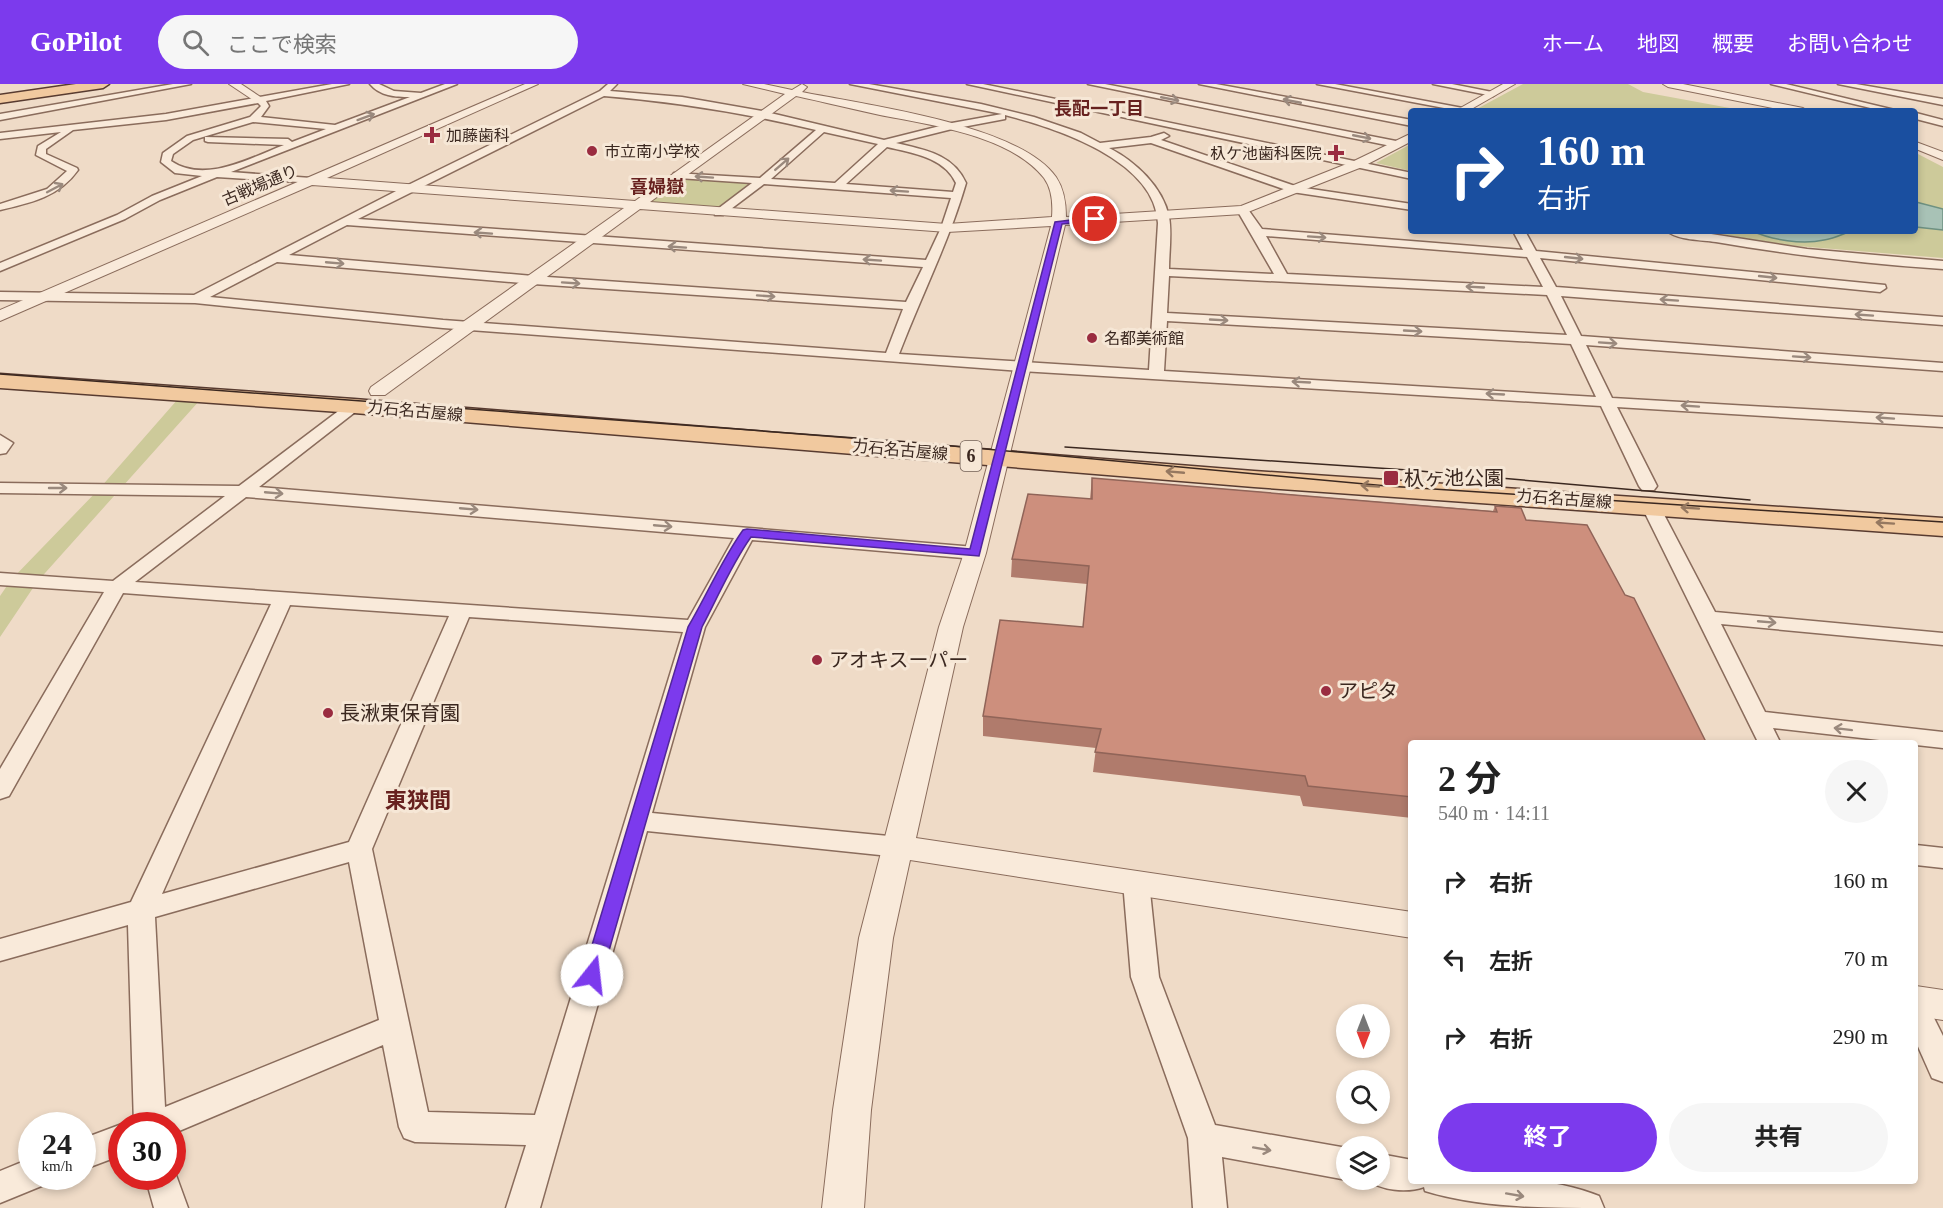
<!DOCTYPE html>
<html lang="ja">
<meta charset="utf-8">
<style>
:root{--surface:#fff;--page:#f6f6f6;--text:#222;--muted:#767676;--accent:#7c3aed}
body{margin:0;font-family:"Times New Roman","Noto Sans JP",serif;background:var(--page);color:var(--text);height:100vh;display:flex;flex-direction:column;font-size:22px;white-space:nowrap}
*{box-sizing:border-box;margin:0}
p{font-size:20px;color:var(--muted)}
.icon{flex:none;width:33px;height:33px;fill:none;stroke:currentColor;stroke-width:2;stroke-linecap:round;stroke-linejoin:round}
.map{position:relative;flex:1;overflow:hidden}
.drawer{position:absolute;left:1408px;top:656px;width:510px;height:444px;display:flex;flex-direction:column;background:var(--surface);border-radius:6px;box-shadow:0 3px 9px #0003}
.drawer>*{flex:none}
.guide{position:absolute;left:1408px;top:24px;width:510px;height:126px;border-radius:6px;box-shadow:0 3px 9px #0003;background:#1a4fa0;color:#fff;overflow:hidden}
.needle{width:39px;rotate:180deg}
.buttons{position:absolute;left:1336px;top:920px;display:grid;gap:12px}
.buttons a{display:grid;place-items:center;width:54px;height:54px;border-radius:50%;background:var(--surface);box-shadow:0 3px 9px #0003;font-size:30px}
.speed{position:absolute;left:18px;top:1028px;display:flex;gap:12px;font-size:30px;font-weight:700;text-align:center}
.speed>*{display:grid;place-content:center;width:78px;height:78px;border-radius:50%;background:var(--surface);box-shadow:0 3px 9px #0003;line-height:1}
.speed small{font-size:15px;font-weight:400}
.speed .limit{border:9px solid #d22;background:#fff;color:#111}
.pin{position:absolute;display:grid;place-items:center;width:51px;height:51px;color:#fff;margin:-26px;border:3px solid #fff;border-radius:50%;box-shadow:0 2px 6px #0007}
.me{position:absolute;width:66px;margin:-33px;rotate:16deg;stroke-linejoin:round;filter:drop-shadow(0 0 4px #0008)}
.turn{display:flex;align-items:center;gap:21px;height:126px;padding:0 30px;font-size:27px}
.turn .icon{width:78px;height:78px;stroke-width:2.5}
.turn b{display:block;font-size:42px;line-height:51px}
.round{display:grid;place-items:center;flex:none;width:63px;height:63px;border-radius:32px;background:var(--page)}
.headline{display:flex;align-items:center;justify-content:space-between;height:102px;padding:0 30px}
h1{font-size:36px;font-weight:700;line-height:45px}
.primary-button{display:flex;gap:12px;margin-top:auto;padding:12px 30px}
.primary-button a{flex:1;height:69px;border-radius:36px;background:var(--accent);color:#fff;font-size:24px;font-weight:700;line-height:69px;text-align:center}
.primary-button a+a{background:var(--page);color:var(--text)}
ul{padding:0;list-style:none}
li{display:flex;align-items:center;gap:18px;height:78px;padding:0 30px}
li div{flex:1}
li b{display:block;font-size:22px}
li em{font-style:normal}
header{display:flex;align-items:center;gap:36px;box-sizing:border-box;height:84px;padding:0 30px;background:var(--accent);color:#fff}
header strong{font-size:28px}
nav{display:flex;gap:33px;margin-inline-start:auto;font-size:21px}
.search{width:420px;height:54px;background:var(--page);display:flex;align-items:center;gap:15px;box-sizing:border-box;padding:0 21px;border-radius:33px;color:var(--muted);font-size:22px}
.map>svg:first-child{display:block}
.green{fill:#cdca9a}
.water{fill:#a8c2b6;stroke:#6e9182;stroke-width:1.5}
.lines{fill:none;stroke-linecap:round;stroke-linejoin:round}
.minor-casing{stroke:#8a6c5c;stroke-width:3}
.tertiary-casing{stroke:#8a6c5c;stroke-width:2}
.primary-casing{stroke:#583b30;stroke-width:3}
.minor{fill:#f9eada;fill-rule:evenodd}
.tertiary{fill:#f9eada;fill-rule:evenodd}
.primary{fill:#f1c99f;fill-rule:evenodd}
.tram{stroke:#3b2820;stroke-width:1.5}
.wall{fill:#b07b6c}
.building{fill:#cd8f7d;stroke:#906458;stroke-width:1.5}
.oneway{stroke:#9a897d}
.oneway2{stroke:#967860}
.route{fill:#7c3aed;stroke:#51269a;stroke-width:1.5}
.poi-dot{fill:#9a2c40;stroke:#f6e7d6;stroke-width:2}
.labels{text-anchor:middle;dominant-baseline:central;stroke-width:6;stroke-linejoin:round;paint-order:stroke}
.far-poi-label{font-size:16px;fill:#3b2820;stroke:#f6e7d6;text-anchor:start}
.far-street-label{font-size:16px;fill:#3b2820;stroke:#f6e7d6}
.far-neighbourhood-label{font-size:18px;font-weight:bold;fill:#67211f;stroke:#f6e7d6}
.far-quarter-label{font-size:18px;font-weight:bold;fill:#67211f;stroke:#f6e7d6}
.shield{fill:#f6e7d6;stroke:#736157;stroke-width:1.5}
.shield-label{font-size:18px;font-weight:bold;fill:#3b2820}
.poi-label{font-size:20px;fill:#3b2820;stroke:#f6e7d6;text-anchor:start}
.quarter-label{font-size:22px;font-weight:bold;fill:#67211f;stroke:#f6e7d6}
</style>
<header>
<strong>GoPilot</strong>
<div class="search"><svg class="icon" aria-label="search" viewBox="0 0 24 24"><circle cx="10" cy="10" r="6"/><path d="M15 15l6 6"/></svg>ここで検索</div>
<nav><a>ホーム</a><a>地図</a><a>概要</a><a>お問い合わせ</a></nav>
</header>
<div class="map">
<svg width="1943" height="1124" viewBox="0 0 1943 1124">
<rect width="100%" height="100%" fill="#efdbc7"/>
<g class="green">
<path d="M1523,0H1628L1643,8L1746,27H1473Z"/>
<path d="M1411,60V87L1376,79Z"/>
<path d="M1916,69L1943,83V174L1785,161L1703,147H1916Z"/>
<path d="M681,95L746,99L748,100L718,126L646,119Z"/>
<path d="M178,315L200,316L37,498L0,553V512L11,496L100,404Z"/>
</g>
<g class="water">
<path d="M1916,118L1943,125V146L1916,143Z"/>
<path d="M1752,147H1851C1843,150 1833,155 1824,156C1802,161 1772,156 1752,147Z"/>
</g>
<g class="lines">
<defs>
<g id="minor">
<path d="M173,0H191L0,36V30Z"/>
<path d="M332,0H349L266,17L269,22L261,33L335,41L410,13C395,13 380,12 370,0H379L394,7L421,9L445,0H457L231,88L311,94L316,97L315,99L217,93L160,116L125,135L0,187V179L117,131L152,112L202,92L175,89L161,78L163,69L187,52L250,33L261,22L258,19L166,36L73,46L46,65V70L77,84L78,86C59,113 30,119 0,126V120L47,105L67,87L36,71L38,62L61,48L0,55V49L166,30ZM253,38L326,45L292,58L288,55L205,53V57L208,58L284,61C250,74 205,100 171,77L173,70L193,56Z"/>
<path d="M608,0H617L610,7L682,13L762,27L884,56L952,39L1002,30L850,0H869L981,20L1034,33L1081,49L1100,59L1151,53L1164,49L1169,52L1161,56L1298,103L1412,120V126L1292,108L1151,59L1109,64C1135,77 1163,103 1169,133C1172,149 1169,168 1169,185L1274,190L1237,126L1243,123L1247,124L1262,145L1523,166L1513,147H1525L1536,167L1885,201L1886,204L1880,208L1540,174L1556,203L1943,233V241L1561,212L1581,252L1943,279V287L1586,261L1612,314L1943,333V343L1617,323L1657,402L1654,406H1642L1639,402L1601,322L1021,287L443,244L195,219L0,216V208L194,211L402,104L600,7ZM604,12C677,18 745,29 816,46L760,94L674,89L673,91L678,94L752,99L715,127V131H723L764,100L951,114L941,144L926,176L358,135ZM1005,31C1056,44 1155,76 1158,139L1149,286L899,270C921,212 949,158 966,99C953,70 925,66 896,59L952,45L1005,35ZM824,48L878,60L835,99L771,95ZM887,63C912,69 944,73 956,99L953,108L846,100ZM347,141L923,183L906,218L533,192L289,171ZM1266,152L1527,173L1543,203L1287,190ZM277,178L533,200L903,225L886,269L443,236L210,213ZM1169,192L1547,211L1567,251L1167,229ZM1167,237L1571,260L1596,313L1164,287Z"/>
<path d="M967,0H983L1412,89V95Z"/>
<path d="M1088,0H1105L1396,57L1401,60L1396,63Z"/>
<path d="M1199,0H1216L1412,36V42Z"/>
<path d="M1317,0H1335L1468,25L1460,27Z"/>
<path d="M1433,0H1452L1497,9L1493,12Z"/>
<path d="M1771,0H1786L1899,27H1883Z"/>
<path d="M1838,0H1856L1943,15V21Z"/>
<path d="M1916,29L1943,36V42L1916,35Z"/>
<path d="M1667,147H1692L1807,165L1943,177V185C1867,180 1791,171 1716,158C1702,156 1677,156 1667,147Z"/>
<path d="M354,317L362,322L359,325L259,403L975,463L982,465L984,469L982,473L975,475L752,456L705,543L652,729L899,753L908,756L912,763L908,770L899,773L647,747L540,1124H506L526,1061L415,1058L404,1054L399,1043L383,961L172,1050V1041H134L128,841L0,877V855L131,818L271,520L123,509L9,712L0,715V685L104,508L0,501V489L113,497L225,412L0,409V399L239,402L349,319ZM246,413L734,454L688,536L135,498ZM290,521L449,532L349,758L162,810ZM469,533L683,548L535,1031L428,1028L372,765ZM349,778L379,936L165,1023L155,833Z"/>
<path d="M0,351L13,359L6,369L0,370Z"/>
<path d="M1650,416L1656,417L1659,421L1715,528L1943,549V561L1721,540L1765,628L1943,648V664L1916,661V658H1897L1773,644L1780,658H1758L1641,421L1644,417Z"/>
<path d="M1916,761L1943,764V784L1916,781Z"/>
<path d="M1136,788L1145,791L1149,798L1159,893L1215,1041L1347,1064V1095H1349L1347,1096L1222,1073L1227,1124H1193L1188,1054L1131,893L1123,798L1127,791Z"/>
<path d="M1916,914L1926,918L1943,952V998L1932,994L1916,958Z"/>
<path d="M122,1040L125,1041H122V1071L82,1086V1055Z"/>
<path d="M1380,1070L1412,1076V1096C1472,1096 1541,1088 1599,1112L1604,1124C1545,1124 1481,1124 1425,1107L1424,1103C1408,1109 1380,1107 1367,1095H1380Z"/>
<path d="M32,1074V1092H48L44,1101L0,1119V1087Z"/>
<path d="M172,1080L188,1124H154L145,1092H172Z"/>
</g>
<g id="tertiary">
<path d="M229,0H241L265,16L256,18Z"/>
<path d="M525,0H538L327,94L635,117L785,10L743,0H764L792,6L802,0L807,3L802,8C865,21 1019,40 1056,93C1064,105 1066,119 1066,133L1241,122L1354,77L1412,49V57L1362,83L1243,130L1065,141L986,469L963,543L916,754L1412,828V854L910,776L893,854L871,1026L864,1124H822L833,1026L859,854L939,543L964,469L1051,142L947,148L640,125L385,311H371L369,307L371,303L624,124L312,101L0,237V226ZM796,12C824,18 852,25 880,31C930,41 1010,51 1044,94C1052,105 1053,120 1052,133L947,140L650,118Z"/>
<path d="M1503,0H1515L1468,27H1455Z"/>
<path d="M1663,0H1683L1803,24L1808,27H1787L1668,3Z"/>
<path d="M1916,58L1943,68V76L1916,65Z"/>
<path d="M1916,902L1943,906V936L1916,932Z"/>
</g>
<g id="primary">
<path d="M76,0H109L103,4L0,19V11Z"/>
<path d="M0,290L354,315L1254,387L1943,434V452L1254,403L354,329L0,304Z"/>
</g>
</defs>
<use href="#minor" class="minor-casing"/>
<use href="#tertiary" class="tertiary-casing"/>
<use href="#primary" class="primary-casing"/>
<use href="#minor" class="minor"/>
<use href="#tertiary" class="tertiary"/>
<use href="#primary" class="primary"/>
<g class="tram">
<path d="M0,290L910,358L1387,402L1943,438"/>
<path d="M1065,363L1408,386L1750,416"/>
</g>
</g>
<path class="wall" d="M1092,394L1493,427L1495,422L1521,424L1412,658V734L1303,722L1300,712L1093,688L1096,664L983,652V632L1083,543L1087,500L1011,493L1012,475L1090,415Z"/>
<path class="building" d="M1092,394L1497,428L1495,422L1521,424L1526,436L1587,441L1625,511L1634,514L1706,658H1412V713L1308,702L1305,692L1095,668L1101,645L983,632L1000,536L1083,543L1089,482L1012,475L1028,410L1092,415Z"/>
<defs><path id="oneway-shaft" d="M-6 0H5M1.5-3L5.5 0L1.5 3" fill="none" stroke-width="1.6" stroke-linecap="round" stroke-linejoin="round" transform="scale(1.5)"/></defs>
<g class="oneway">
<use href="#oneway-shaft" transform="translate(1170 15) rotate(11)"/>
<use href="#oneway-shaft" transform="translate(1292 17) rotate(-169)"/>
<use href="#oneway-shaft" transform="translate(366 33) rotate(-20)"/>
<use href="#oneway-shaft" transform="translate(1362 53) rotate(11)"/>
<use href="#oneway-shaft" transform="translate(782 80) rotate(-41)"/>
<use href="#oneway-shaft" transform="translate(704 93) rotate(-176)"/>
<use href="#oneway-shaft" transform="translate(55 104) rotate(-28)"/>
<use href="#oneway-shaft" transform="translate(899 107) rotate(-176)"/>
<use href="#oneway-shaft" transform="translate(483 149) rotate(-176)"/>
<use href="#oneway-shaft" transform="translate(1317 153) rotate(4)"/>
<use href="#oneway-shaft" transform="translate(677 163) rotate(-176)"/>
<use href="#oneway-shaft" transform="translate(1574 174) rotate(6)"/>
<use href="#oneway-shaft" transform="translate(872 176) rotate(-176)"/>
<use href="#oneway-shaft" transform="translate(335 179) rotate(5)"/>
<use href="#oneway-shaft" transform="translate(1768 193) rotate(6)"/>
<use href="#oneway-shaft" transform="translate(571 199) rotate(4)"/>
<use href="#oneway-shaft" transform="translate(1475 203) rotate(-177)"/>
<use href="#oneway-shaft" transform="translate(766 212) rotate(4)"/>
<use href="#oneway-shaft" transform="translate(1669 216) rotate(-176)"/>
<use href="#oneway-shaft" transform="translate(1864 231) rotate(-176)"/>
<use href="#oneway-shaft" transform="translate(1219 236) rotate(3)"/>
<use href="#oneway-shaft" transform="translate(1413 247) rotate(3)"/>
<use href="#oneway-shaft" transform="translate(1608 259) rotate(4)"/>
<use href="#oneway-shaft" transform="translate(1802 273) rotate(4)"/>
<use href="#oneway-shaft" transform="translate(1301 298) rotate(-177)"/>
<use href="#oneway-shaft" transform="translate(1495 310) rotate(-177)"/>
<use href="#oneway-shaft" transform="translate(1690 322) rotate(-176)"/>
<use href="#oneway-shaft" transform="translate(1885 334) rotate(-176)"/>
<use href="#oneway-shaft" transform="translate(58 404)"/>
<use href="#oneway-shaft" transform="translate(274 409) rotate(5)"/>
<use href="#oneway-shaft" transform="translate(469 425) rotate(5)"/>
<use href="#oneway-shaft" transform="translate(663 442) rotate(5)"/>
<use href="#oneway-shaft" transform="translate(1767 538) rotate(5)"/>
<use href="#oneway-shaft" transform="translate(1843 645) rotate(-173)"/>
<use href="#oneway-shaft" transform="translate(1262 1065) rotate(10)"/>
<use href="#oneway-shaft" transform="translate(1515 1111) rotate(10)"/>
</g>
<g class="oneway2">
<use href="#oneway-shaft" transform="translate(1175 388) rotate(-175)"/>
<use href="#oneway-shaft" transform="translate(1370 402) rotate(-176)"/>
<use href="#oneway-shaft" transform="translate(1690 424) rotate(-176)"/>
<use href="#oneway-shaft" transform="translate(1885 439) rotate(-176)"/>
</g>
<path class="route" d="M1095,133L1098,137L1062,140L979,472L751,453C731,481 718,513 702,543L602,891L599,896L592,898L586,896L583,891L688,543C707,511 721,477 743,446L747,445L970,465L1055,138Z"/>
<g class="poi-dot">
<path d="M429 42h6v6h6v6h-6v6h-6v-6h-6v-6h6z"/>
<circle cx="592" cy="67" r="6"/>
<path d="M1333 60h6v6h6v6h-6v6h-6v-6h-6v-6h6z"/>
<circle cx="1092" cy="254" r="6"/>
<rect x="1383" y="386" width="16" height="16" rx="3"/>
<circle cx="817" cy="576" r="6"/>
<circle cx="1326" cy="607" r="6"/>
<circle cx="328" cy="629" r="6"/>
</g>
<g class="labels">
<g class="far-poi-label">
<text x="446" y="51">加藤歯科</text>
<text x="604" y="67">市立南小学校</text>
<text x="1322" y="69" text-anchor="end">杁ケ池歯科医院</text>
<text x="1104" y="254">名都美術館</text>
</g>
<g class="far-street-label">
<text transform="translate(260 101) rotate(-23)">古戦場通り</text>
<text transform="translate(415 327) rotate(5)">力石名古屋線</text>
<text transform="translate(900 366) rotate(5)">力石名古屋線</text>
<text transform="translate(1564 415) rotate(4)">力石名古屋線</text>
</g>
<g class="far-neighbourhood-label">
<text x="1099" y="25">長配一丁目</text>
</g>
<g class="far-quarter-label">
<text x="657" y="103">喜婦嶽</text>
</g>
<rect class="shield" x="960.5" y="357" width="21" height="30" rx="4.5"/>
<g class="shield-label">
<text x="971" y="372">6</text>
</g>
<g class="poi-label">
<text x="1404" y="394">杁ヶ池公園</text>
<text x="829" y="576">アオキスーパー</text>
<text x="1338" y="607">アピタ</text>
<text x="340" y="629">長湫東保育園</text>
</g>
<g class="quarter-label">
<text x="418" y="716">東狭間</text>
</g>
</g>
</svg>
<div class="buttons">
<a><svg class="needle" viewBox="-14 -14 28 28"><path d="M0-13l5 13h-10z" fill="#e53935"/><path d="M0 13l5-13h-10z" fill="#767676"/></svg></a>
<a><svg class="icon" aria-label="search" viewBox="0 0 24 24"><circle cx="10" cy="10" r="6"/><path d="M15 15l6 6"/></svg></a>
<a><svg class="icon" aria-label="layers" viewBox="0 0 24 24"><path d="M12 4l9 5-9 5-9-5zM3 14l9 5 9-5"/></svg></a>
</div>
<div class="speed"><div>24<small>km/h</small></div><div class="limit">30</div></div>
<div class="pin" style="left:1095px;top:135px;background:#d93025"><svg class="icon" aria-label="arrive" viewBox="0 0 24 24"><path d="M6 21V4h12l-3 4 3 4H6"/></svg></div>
<svg class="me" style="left:592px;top:891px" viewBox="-20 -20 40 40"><circle r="19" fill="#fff"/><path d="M0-13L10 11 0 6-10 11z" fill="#7c3aed"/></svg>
<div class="guide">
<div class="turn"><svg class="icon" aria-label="right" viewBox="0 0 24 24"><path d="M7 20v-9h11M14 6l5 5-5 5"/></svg><div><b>160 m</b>右折</div></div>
</div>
<section class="drawer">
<div class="headline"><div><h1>2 分</h1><p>540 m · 14:11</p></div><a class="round"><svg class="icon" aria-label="close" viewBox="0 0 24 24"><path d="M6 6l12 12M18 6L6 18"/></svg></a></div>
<ul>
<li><svg class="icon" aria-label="right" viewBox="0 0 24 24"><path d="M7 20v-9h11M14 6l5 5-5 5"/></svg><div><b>右折</b></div><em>160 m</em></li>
<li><svg class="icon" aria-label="left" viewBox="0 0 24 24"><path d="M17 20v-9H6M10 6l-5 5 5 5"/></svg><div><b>左折</b></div><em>70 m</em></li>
<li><svg class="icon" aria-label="right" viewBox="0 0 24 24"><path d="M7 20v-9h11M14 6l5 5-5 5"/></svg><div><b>右折</b></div><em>290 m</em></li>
</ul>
<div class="primary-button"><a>終了</a><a>共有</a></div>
</section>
</div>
